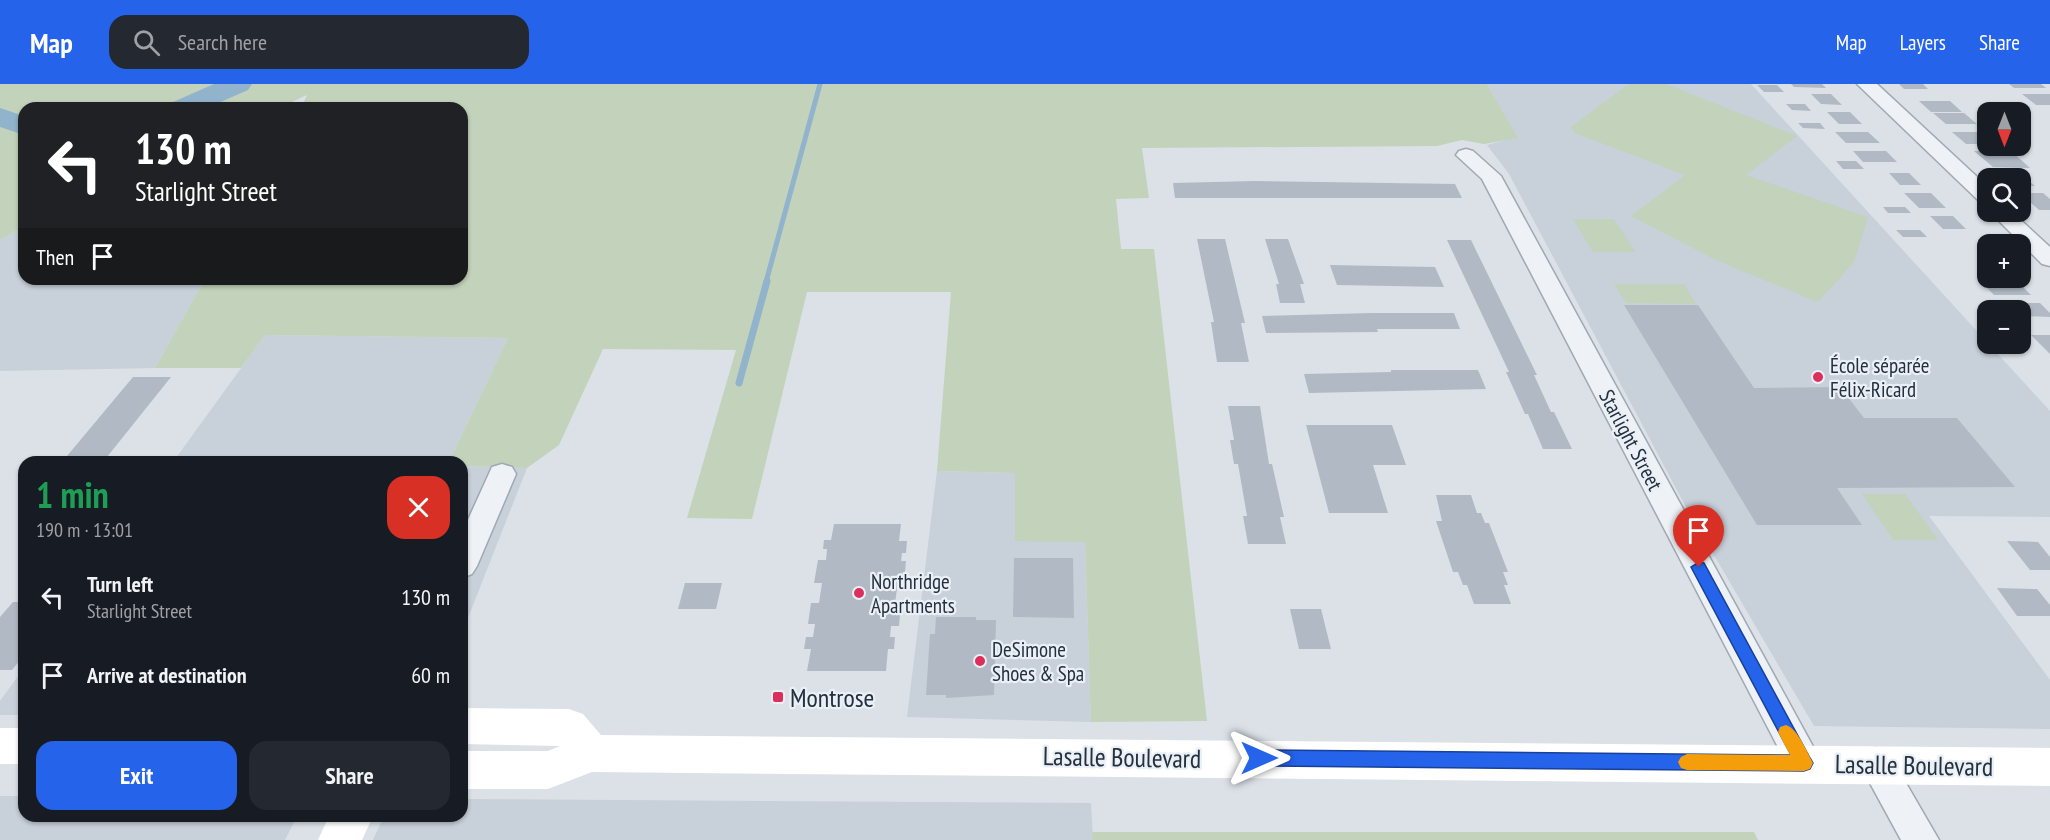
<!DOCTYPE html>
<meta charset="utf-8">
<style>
:root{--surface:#171b24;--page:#242831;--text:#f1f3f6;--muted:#9ea1a6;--accent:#2563eb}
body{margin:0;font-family:"PT Sans Narrow",sans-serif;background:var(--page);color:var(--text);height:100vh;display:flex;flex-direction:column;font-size:22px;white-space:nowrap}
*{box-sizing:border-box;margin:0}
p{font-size:20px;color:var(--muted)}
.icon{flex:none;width:33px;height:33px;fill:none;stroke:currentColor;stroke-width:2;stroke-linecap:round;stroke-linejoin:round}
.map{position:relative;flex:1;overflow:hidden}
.drawer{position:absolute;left:18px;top:372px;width:450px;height:366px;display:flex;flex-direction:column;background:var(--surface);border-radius:18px;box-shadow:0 2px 4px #0004}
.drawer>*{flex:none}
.hud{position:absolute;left:18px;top:18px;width:450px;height:183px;border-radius:18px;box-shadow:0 2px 4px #0004;background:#202124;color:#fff;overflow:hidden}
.needle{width:39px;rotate:180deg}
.buttons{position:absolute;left:1977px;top:18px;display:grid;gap:12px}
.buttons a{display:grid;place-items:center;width:54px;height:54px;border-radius:12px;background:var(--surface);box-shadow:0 2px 4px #0004;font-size:30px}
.pin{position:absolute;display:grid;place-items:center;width:51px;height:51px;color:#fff;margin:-62px -26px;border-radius:50% 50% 50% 0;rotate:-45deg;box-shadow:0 0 6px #0007}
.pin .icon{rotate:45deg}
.me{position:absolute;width:66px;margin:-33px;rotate:90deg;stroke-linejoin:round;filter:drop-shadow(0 0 4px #0008)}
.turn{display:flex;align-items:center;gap:21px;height:126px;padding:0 18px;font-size:27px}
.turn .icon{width:78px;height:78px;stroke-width:2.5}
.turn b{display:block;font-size:42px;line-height:51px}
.then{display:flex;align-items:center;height:57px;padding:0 18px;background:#0003;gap:12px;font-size:22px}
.round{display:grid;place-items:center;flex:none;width:63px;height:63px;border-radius:18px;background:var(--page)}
.summary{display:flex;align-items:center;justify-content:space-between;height:102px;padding:0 18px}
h1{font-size:36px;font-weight:800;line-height:45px;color:#1e9e55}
.cta{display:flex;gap:12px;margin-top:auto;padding:12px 18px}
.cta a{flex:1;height:69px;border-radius:18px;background:var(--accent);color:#fff;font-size:24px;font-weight:800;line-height:69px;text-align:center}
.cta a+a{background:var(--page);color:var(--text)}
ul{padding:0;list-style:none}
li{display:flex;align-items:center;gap:18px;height:78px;padding:0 18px}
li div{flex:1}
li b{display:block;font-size:22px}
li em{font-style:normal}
header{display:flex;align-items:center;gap:36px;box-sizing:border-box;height:84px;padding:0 30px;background:var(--accent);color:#fff}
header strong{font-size:28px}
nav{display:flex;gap:33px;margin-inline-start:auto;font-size:21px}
.search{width:420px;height:54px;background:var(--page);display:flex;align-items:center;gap:15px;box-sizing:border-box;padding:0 21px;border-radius:18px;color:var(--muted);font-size:22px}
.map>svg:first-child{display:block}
.built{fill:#c8d0d9}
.green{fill:#c3d2bb}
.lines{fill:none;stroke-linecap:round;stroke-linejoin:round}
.stream-far1{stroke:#91b3cc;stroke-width:5}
.stream{stroke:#91b3cc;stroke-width:7}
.river{fill:#91b3cc;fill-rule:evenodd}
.building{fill:#b1bac4}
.street-casing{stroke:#a0a8b1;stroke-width:3}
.street{fill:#eef1f5;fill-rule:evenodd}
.secondary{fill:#fff;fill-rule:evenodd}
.route{fill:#2563eb;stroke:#184099;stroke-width:1.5}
.slow{fill:#f59e0b}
.poi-dot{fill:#dc2f5b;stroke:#eaf0f5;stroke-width:2}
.labels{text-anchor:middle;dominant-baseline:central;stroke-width:4.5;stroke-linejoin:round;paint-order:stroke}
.poi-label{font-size:21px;fill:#23303f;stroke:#eaf0f5;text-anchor:start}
.street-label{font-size:21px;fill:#23303f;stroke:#eaf0f5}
.near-poi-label{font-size:26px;fill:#23303f;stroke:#eaf0f5;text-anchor:start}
.near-street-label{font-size:26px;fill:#23303f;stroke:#eaf0f5}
</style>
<header>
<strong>Map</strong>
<div class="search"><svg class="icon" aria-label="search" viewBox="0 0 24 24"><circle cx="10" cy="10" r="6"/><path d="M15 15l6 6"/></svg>Search here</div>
<nav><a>Map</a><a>Layers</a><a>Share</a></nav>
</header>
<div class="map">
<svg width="2050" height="756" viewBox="0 0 2050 756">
<rect width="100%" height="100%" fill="#dbe1e7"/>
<g class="built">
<path d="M1487,0H1751L2050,327V433L1929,432L2050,596V645L1814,642L1687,425L1509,90L1487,61L1517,53Z"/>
<path d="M24,142V195H205L155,284L0,287V156Z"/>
<path d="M265,251L508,254L449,378H173Z"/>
<path d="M462,382L527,384L462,549Z"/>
<path d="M937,387L1016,389L1085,458L1091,638L907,633Z"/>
<path d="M24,584V631H0V617Z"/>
<path d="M0,712H24V732H297L285,756H0Z"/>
<path d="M462,715L1091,719L1093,756H373L384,732H462Z"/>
</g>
<g class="green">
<path d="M0,0H1487L1518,54L1484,60L1462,56L1437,62L1142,64L1149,114L1116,115L1121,165H1154L1207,637L1091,638L1085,458L1015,457V389L937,387L951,208H807L752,435L687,434L736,266L603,265L559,361L527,384L462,382V378H449L508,254L265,251L241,284H155L205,195H462V24H301L307,11L279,24H24V142L0,156Z"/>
<path d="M1629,0H1666L1797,52L1746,91L1868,133L1854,178L1818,218L1718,177L1631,132L1685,91L1575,49L1571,43Z"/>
<path d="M1573,135H1614L1636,168H1593Z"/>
<path d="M1614,200H1684L1696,220L1626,219Z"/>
<path d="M1862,410H1905L1938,456H1893Z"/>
<path d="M1092,748H1754L1758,756H1093Z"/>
</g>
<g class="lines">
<path class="stream-far1" d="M766,198L820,0"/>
<path class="stream" d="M739,299L767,197"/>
<g class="river">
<path d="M214,0H252L248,6L207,24H168L173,18Z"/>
<path d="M0,24L24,32V51L0,43Z"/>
</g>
</g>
<g class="building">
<path d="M1791,0H1822L1826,4L1794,3Z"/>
<path d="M1899,0H1923L1928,5H1904Z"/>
<path d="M2009,0H2041L2046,4H2014Z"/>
<path d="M1757,1H1777L1784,8H1764Z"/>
<path d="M1811,10H1831L1842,21L1821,20Z"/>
<path d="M2022,10H2050V21H2036Z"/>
<path d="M1919,17H1950L1962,28H1931Z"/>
<path d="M1786,20H1805L1811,27L1792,26Z"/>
<path d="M1827,28H1850L1862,40H1839Z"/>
<path d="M1933,29H1964L1977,40H1946Z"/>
<path d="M1798,39H1820L1825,45L1803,44Z"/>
<path d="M1835,48H1868L1880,59H1846Z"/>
<path d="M1952,48H1986L1988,60H1966Z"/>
<path d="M1853,67H1886L1897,78H1863Z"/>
<path d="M1974,67H2011L2030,84L1993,83Z"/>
<path d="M1836,77H1856L1864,85H1843Z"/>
<path d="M1889,89H1909L1921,101H1900Z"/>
<path d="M2000,89H2020L2035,102H2020V94H2006Z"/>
<path d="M1254,97L1455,100L1462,114H1175L1173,99Z"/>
<path d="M1904,109H1931L1946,124H1919Z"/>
<path d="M2020,109H2043L2050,115V126H2039Z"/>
<path d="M1883,123H1905L1911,129H1888Z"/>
<path d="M1930,132H1953L1966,145H1943Z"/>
<path d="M1896,146H1920L1927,153H1903Z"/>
<path d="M1197,155H1225L1245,239H1241L1249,278H1217L1211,238H1214Z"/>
<path d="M1265,155H1288L1304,200H1300L1305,219H1280L1276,200H1279Z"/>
<path d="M1447,156H1471L1537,291H1534L1551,328H1554L1572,365H1543L1528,330H1525L1506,288H1509Z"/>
<path d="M1330,181L1435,183L1444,203L1337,201Z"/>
<path d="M2014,194L2031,211H1994L1978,195Z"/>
<path d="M2011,219H2040L2050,229V233L2024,232Z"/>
<path d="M1624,221H1698L1754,304L1840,303L1864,334H1957L2015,403L1837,404L1862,441H1757Z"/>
<path d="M1372,229H1454L1460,245H1377L1378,248L1266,249L1262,232Z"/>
<path d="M2031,251H2050V270Z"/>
<path d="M1391,286H1478L1486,305L1309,309L1304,290L1391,288Z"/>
<path d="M133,293H171L103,378H62Z"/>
<path d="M1228,322H1260L1269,380H1272L1284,433H1280L1286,460H1248L1243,432H1247L1238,380H1234L1230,356H1234Z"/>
<path d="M1306,341H1392L1406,381H1373L1388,429H1329Z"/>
<path d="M1436,411H1471L1477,429H1481L1485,439H1489L1508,488H1503L1508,501H1504L1511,520H1474L1467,501H1463L1458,488H1453L1436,437H1442Z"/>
<path d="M834,440H901L899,457H907L906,469H902L901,477H906L904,498H898L895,519H901L899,542H891L890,553H895L894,565H888L886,587H807L811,565H804L806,553H813L815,540H808L811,519H819L822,499H814L818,476H826L827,465H823L824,456H831Z"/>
<path d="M2007,457L2038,458L2050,473V486H2030Z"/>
<path d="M1014,474H1073L1074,534L1013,533Z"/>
<path d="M685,499H722L716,525H678Z"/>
<path d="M1997,504L2037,505L2050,521V532H2017Z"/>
<path d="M13,518H24V571L12,586H0V533Z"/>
<path d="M1290,525H1321L1331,565H1299Z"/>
<path d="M936,533H976V536H996L994,611L946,614V611H926L930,550H935Z"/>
</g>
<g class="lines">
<defs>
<g id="street">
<path d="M1857,0H1877L1988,103V121L1981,119Z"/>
<path d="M1466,65L1473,67L1501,92L1816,668L1821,679L1816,690L1804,694L1792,690L1482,95L1456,71L1459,67Z"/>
<path d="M1990,128H2012L2050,163V182L2042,180Z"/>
<path d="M502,380L512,383L516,390L477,482L472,490L462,494V449L492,383Z"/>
<path d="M1876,664L1888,668L1939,756H1901L1859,679L1864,668Z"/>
</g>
</defs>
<use href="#street" class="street-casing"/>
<use href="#street" class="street"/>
<g class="secondary">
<path d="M462,624L569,625L583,630L601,651L2050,664V702L592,688L548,705H462V667H548L560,662L462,660Z"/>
<rect x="0" y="644" width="24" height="36"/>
<path d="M329,732H373L362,756H318Z"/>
</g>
</g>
<path class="route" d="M1699,478L1704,479L1810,674L1813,679L1810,685L1804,687L1259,682L1253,679L1250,674L1253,668L1259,666L1791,671L1691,483Z"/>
<path class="slow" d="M1786,641C1798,645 1807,668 1813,679L1810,685L1804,687L1687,686L1681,684L1678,678L1681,673L1687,670L1790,671L1778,648L1780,643Z"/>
<g class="poi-dot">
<circle cx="1818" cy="293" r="6"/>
<circle cx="859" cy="509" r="6"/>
<circle cx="980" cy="577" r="6"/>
<rect x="772" y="607" width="12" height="12" rx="3"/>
</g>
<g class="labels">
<g class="poi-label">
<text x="1830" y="281">École séparée<tspan x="1830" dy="24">Félix-Ricard</tspan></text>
<text x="871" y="497">Northridge<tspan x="871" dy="24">Apartments</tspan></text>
<text x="992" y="565">DeSimone<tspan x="992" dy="24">Shoes &amp; Spa</tspan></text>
</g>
<g class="street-label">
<text transform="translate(1631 356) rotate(62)">Starlight Street</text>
</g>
<g class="near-poi-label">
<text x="790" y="613">Montrose</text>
</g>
<g class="near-street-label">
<text transform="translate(1122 673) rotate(1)">Lasalle Boulevard</text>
<text transform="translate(1914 681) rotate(1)">Lasalle Boulevard</text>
</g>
</g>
</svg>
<div class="buttons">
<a><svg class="needle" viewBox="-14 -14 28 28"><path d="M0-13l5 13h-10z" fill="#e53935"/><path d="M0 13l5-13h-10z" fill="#9ea1a6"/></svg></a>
<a><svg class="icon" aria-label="search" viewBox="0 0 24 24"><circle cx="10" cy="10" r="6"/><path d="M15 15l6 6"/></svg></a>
<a>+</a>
<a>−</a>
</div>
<div class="pin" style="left:1699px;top:483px;background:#d93025"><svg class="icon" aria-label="arrive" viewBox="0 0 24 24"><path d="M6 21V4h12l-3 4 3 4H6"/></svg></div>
<svg class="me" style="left:1259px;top:674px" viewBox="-20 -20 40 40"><path d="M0-17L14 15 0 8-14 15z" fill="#2563eb" stroke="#fff" stroke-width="4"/></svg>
<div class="hud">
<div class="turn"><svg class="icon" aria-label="left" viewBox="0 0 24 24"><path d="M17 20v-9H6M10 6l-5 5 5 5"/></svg><div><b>130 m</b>Starlight Street</div></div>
<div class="then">Then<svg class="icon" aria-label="arrive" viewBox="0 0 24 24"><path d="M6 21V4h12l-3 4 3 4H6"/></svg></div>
</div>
<section class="drawer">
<div class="summary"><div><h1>1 min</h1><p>190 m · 13:01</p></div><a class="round" style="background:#d93025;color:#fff"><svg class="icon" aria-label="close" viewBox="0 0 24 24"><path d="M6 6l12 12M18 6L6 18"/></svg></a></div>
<ul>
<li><svg class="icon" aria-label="left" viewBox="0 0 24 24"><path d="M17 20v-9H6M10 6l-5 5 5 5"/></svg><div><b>Turn left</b><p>Starlight Street</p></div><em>130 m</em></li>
<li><svg class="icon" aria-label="arrive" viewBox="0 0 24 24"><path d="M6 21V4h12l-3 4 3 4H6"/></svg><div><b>Arrive at destination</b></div><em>60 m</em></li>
</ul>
<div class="cta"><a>Exit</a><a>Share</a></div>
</section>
</div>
